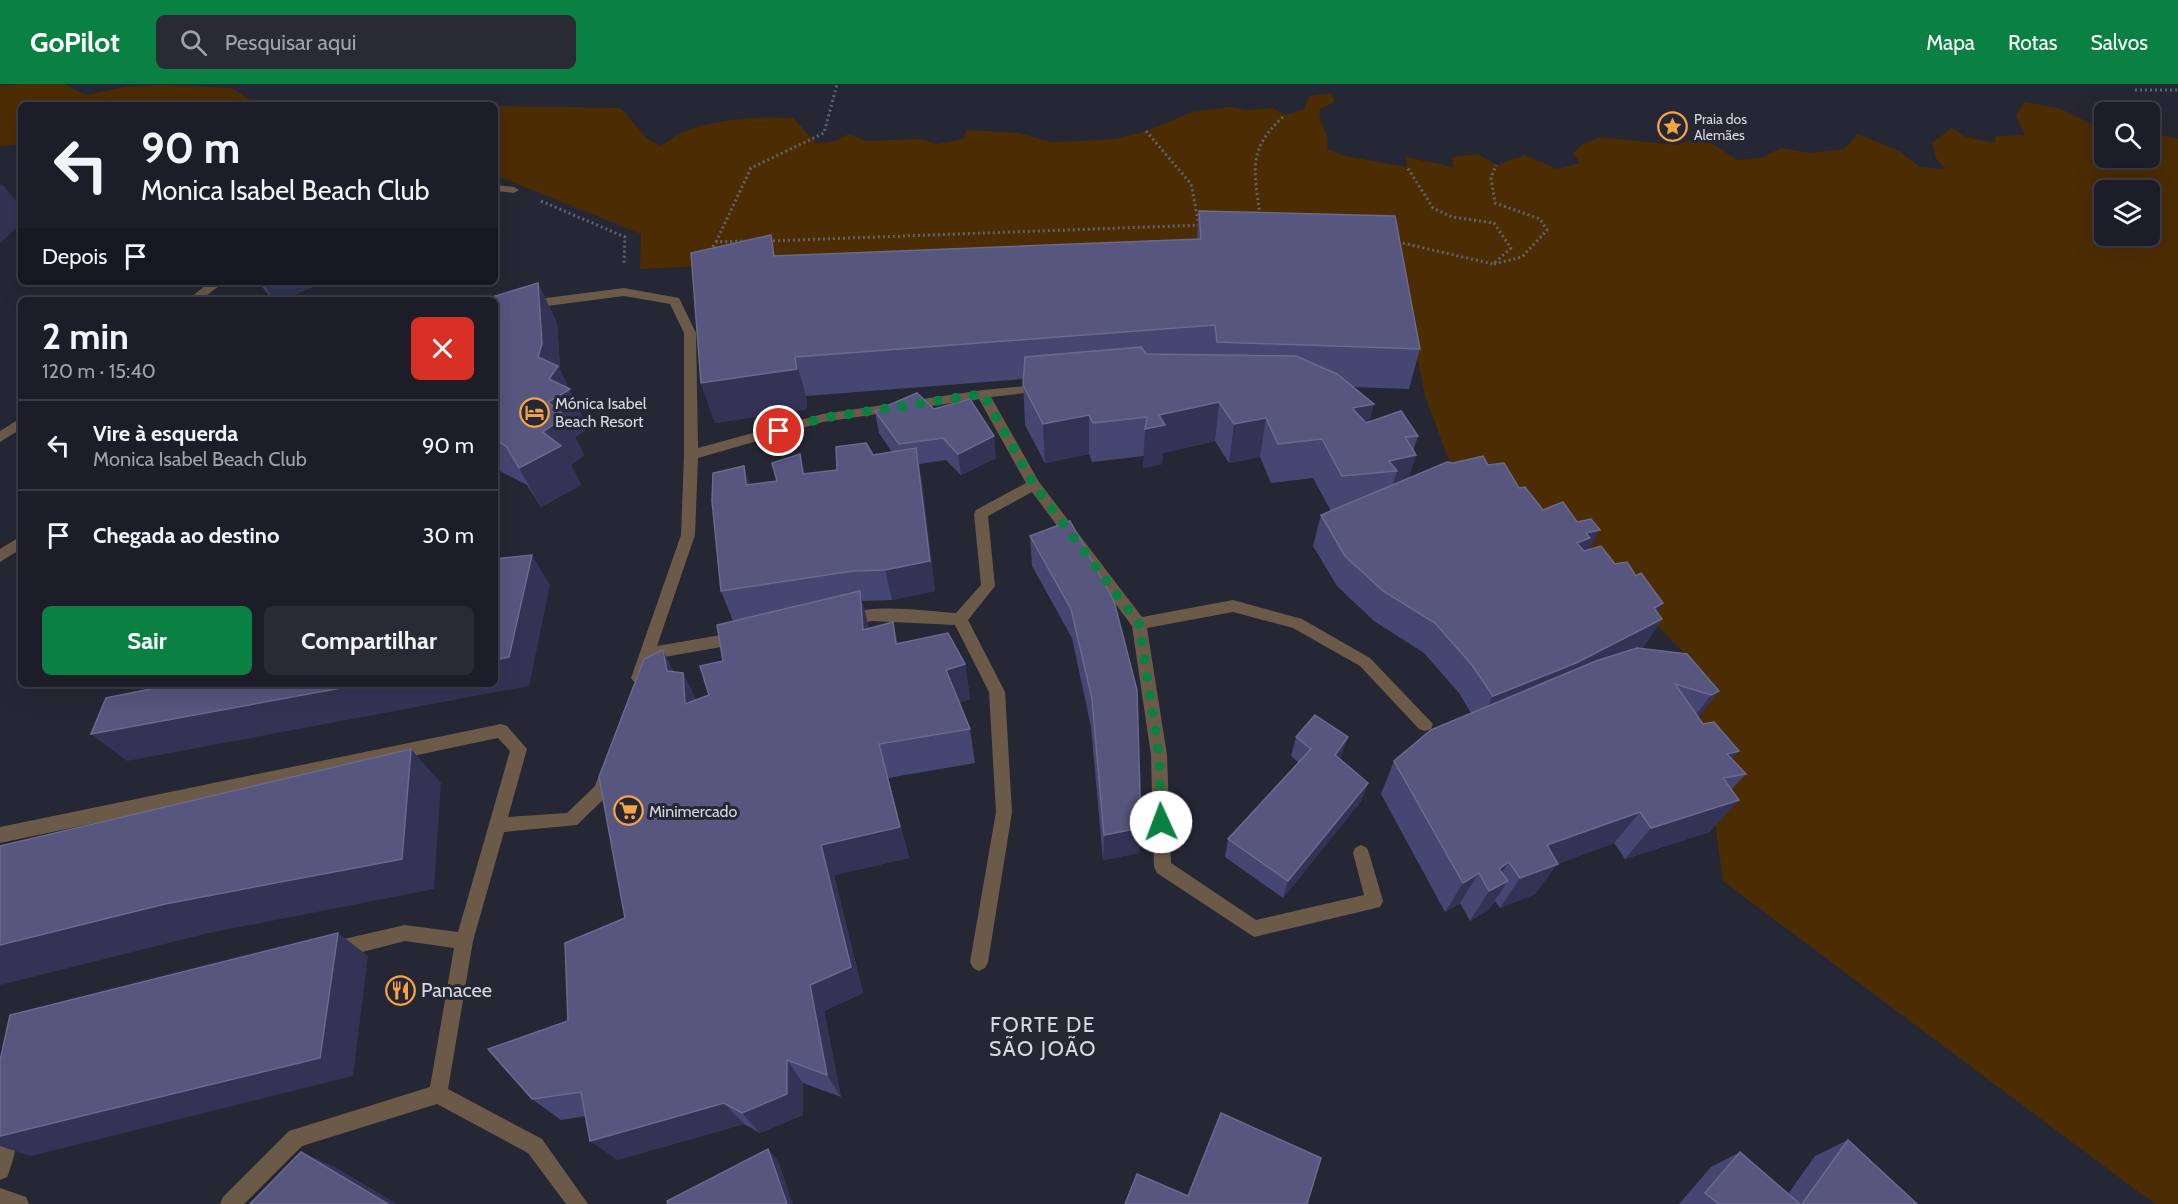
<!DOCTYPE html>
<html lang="pt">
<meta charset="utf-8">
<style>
:root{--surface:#1c1d28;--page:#292a34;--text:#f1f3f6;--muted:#a0a2a8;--line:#3a3b45;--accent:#0b8043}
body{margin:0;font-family:Cabin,sans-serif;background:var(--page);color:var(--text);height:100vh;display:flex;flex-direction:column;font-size:22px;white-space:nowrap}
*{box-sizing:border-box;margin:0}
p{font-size:20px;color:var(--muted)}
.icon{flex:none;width:33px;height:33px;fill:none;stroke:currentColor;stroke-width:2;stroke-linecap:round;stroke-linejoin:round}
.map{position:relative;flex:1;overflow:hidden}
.side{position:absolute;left:18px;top:213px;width:480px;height:390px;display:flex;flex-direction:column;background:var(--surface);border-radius:9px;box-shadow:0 6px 24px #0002,0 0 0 2px var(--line)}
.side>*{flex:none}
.guide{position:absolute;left:18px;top:18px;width:480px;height:183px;border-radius:9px;box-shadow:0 6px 24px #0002,0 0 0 2px var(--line);background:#1c1d28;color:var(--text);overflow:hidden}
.fabs{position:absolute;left:2094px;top:18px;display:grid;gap:12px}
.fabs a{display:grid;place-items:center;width:66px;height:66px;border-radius:9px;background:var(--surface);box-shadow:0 6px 24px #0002,0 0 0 2px var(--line);font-size:30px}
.pin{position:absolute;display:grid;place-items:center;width:51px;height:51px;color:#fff;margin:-26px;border:3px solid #fff;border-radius:50%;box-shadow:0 2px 6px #0007}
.me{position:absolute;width:66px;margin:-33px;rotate:358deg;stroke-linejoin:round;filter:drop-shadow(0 0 4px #0008)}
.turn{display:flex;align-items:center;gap:21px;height:126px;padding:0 24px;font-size:27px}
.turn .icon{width:78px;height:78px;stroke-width:2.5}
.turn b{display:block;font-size:42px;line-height:51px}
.then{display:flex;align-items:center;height:57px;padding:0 24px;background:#0003;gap:12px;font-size:22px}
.round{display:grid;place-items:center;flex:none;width:63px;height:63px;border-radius:9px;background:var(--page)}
.head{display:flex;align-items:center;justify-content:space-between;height:102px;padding:0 24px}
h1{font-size:36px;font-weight:700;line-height:45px}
.action{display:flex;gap:12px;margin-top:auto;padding:12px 24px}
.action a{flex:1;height:69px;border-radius:9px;background:var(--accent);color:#fff;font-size:24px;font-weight:700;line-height:69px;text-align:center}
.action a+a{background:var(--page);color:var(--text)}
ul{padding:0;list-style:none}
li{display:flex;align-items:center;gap:18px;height:90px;padding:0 24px;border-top:2px solid var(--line)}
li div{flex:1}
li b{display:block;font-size:22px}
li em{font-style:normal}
header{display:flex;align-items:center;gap:36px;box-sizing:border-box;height:84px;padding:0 30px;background:var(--accent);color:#fff}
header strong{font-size:28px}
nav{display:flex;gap:33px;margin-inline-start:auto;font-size:21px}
.search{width:420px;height:54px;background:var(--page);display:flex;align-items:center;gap:15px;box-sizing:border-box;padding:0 21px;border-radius:9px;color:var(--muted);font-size:22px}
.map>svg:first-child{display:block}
.green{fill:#4c2c03;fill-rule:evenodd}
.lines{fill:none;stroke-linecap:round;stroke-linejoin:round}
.path{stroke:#61626e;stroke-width:3;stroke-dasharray:2 3;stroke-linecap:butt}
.minor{fill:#6c5a48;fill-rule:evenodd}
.wall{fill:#464672}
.shaded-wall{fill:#335}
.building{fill:#56567e;stroke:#6a6a8e;stroke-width:1.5}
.route{stroke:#0b8043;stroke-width:10;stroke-dasharray:0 18}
.labels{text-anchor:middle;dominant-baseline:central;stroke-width:6;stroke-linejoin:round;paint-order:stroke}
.far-poi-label{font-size:14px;fill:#d7d8e1;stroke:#262735;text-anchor:start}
.poi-label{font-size:16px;fill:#d7d8e1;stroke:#262735;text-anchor:start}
.near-poi-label{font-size:20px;fill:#d7d8e1;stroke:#262735;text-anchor:start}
.near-neighbourhood-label{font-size:21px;letter-spacing:1.5px;fill:#d7d8e1;stroke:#262735}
</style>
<header>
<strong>GoPilot</strong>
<div class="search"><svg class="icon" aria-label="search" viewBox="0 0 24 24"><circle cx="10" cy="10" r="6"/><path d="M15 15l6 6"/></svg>Pesquisar aqui</div>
<nav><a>Mapa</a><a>Rotas</a><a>Salvos</a></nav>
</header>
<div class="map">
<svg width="2178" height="1120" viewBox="0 0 2178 1120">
<rect width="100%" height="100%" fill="#262735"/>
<g class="green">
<path d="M25,0H64L86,11L124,3L162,1L232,4L258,21H21V60L0,62V2Z"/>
<path d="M1332,9L1334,18L1320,25C1317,41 1330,45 1327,65L1345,72L1407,83L1406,72C1423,79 1436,77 1454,84L1452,73L1477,70L1497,81L1525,71L1557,85L1580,79L1573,69L1582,61L1599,53L1676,61L1698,54L1715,61L1737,76L1761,74L1781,64L1810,69L1844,65L1858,50L1899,67L1920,83L1945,85L1936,74L1932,59L1952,44L1966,53L1995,59L1996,52L2025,51L2016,32L2024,18L2059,24L2095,42H2104V74H2150V48L2178,55V1120H2156L2136,1106L1723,797L1693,578L1549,431L1453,387L1425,312L1396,167L1202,157L640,185L641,150L495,91V22L621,24L647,55L661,62C669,57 677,50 686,47C718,35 759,32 793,34L817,60L835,57L849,50L865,57L920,55L937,60L963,55L967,46L1019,49L1050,58L1078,57L1116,55L1147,47L1192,28L1230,23L1248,26L1272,24L1286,31L1304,25L1310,12ZM2104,106H2150V152H2104Z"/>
</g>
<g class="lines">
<g class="path">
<path d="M2135,6H2178"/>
<path d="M1146,47L1191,100L1199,141"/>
<path d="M541,117L625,153L624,180"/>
<path d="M1260,131C1254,85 1247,65 1285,31"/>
<path d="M768,157L1202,141"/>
<path d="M716,158L751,84L824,49L837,0"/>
<path d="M1398,158L1493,180L1511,164L1494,139L1452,133L1433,124L1407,83"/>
<path d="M710,167L716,158L746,157"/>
<path d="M1494,180L1522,173L1547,146L1540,135L1495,119L1491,94L1496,81"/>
</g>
<g class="minor">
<path d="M495,101L514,103L519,106L514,109L495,107Z"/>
<path d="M210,198H224L201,216H187Z"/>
<path d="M624,204L679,214L696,249L698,364L823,330L983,306L1047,300L1049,303L1043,307L991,313L1039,398L1142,533L1233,516L1302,535L1370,574L1433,640L1431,645L1425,647L1419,645L1360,582L1293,544L1233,528L1147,544L1167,671L1171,779L1256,836L1364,811L1353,769L1355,764L1361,761L1367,764L1369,769L1383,817L1380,823L1254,853L1157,789L1154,783L1151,671L1132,542L1032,408L988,432L995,502L968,536L1005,608L1012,728L988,878L985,884L979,887L973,884L970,878L996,728L989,608L955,541L872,537L848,541L843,539L841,535L843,531C878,519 920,527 956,529L981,501L974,430L976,426L1026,399L979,315L823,338L698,374L695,451L657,562L738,548L743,550L745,554L743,558L738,560L653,575L644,598L639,600L634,598L631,594L681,451L684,371V249L670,220L624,212L547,222L495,237V229L546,214Z"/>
<path d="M21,334V345L0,358V347Z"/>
<path d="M21,452V465L0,478V465Z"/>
<path d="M501,640L507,642L527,665L508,733L567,729L595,702L602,683L608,681L614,683L616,688L608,711L577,741L504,748L473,857L448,1005L542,1055L588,1120H566L528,1069L437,1020L302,1062L244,1120H220L223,1113L289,1047L430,1003L454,864L405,857L335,875L329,872L326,866L329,860L335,857L405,841L458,848L510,667L498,654L0,759V743Z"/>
<path d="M8,1033L15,1036C21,1050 13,1079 7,1093L0,1096V1039Z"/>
<path d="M0,1104L26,1113L29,1120H0Z"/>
</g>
</g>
<g class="wall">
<path d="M1199,127L1420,265L1409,305L1353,303L1370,338L1418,352L1413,367L1409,394L1453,379L1488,381L1519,404L1589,466L1615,480L1657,529L1662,535L1643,564L1642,565L1719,607L1698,634L1732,675L1746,690L1731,706L1739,716L1709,748L1625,775L1614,759L1557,780L1535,810L1500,824L1495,817L1488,826L1470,837L1460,819L1445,828L1381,710L1394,677L1471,629L1459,609L1424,569L1374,537L1337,502L1313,462L1321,431L1331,427L1313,394L1271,399L1260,373L1229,379L1215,357L1163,369L1162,380L1143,384L1144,372L1092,378L1089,370L1045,379L1025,341L1023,295L806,312L807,325L715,339L701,299L776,172L1197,155Z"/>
<path d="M258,198H324L282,216H273Z"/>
<path d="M538,199L557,239L560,286L588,345L575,353L584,371L571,381L581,401L541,423L527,401L500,387L495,393V216Z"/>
<path d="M934,325L996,374L961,391L946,376L919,380L935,507L892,516L862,517L869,544L893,538L898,559L965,580L970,615L959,619L970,645L975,679L888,694L909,774L834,791L863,909L824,927L841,1013L803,999V1031L760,1049L744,1040L617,1076L586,1032L561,1036L532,1015L568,937L625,834L674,588L683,589L696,616L709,611L723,577L733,537L721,507L744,382L750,401L777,397L806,390L837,386L873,371L892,368L879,349L875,327Z"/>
<path d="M1070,437L1139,769L1103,776L1091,643L1072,554L1032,482L1030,452Z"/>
<path d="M1296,653L1341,673L1340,675L1368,699L1361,717L1283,814L1225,773L1228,755L1299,679L1291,672Z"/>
<path d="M1848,1056L1917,1120H1679L1711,1083L1740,1068L1788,1110L1815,1072Z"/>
</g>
<g class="shaded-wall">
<path d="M2,100L21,123V140L0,159V102Z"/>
<path d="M262,198H324L282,216H274Z"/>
<path d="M538,199L557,239L560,286L588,345L575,353L584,371L571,381L581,401L541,423L519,384L543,348L548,318L538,273Z"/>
<path d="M795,273L806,312L807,325L715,339L701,299Z"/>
<path d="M1219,318L1215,357L1163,369L1162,380L1143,384L1145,345L1159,331Z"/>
<path d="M1374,320L1364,359L1352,324Z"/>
<path d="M1089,331V370L1045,379L1043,340Z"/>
<path d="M1266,334L1260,373L1229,379L1234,340Z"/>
<path d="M994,352L996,374L961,391L958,370Z"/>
<path d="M916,364L922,395L935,507L892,516L885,486Z"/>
<path d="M800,370L809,401L803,390Z"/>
<path d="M1416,371L1404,410L1389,413L1397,387L1389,377Z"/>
<path d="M495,378L500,387L495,393Z"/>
<path d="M744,382L754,413L746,401Z"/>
<path d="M1600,446L1584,476L1577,459L1586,449Z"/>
<path d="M532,471L550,501L529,602L127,677L91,650L363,600H495V576Z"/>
<path d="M860,507L869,544L863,546Z"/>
<path d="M1663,519L1649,541L1662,535L1643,564L1559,607L1479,640L1493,612Z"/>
<path d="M893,538L901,574L896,560Z"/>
<path d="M663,566L681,602L667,587Z"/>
<path d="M965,580L970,615L952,621L946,586Z"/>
<path d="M683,589L700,624L685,620Z"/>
<path d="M154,600H239L170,614Z"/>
<path d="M1719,607L1692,642L1684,646L1711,611Z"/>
<path d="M1348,653L1341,673L1329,689L1335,671Z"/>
<path d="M879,660L909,774L834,791L863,909L824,927L841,1013L827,991L810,901L821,761Z"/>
<path d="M411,665L441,699L434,805L209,849L0,901V861Z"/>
<path d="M1739,667L1710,700L1727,670Z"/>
<path d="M1368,699L1361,717L1283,814L1288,797Z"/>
<path d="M1739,716L1709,748L1625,775L1651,744Z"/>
<path d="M1640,728L1614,759L1557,780L1535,810L1500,824L1520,794L1547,761Z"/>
<path d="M1141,744L1139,769L1103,776L1104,751Z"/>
<path d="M1509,778L1490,807L1508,797L1488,826L1470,837L1489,807L1499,785Z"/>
<path d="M1479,789L1460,819L1445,828L1463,799Z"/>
<path d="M338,849L368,872L353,992L31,1072L0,1062V1052Z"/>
<path d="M787,976L803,999V1031L760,1049L742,1029Z"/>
<path d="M724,1019L744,1040L617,1076L590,1057Z"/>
<path d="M768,1065L778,1076L793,1120H787Z"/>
<path d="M301,1068L335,1083L397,1120H388Z"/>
</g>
<g class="building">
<path d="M1199,127L1395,132L1420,265L1217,258L1215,241L795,273L797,285L701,299L691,169L771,151L774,172L1201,155Z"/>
<path d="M538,199L542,260L538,273L558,282L549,295L570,305L548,318L565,332L543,348L561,362L519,384L506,362L495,356V216H482Z"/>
<path d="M1141,263L1146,270L1296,272L1337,290L1374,320L1352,324L1366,339L1401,327L1418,352L1405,353L1416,371L1389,377L1397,387L1342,392L1322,355L1278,360L1266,334L1234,340L1219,318L1159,331L1165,341L1145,345L1147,333L1093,339L1089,331L1043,340L1023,301L1025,273Z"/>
<path d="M917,309L934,325L970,315L994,352L958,370L943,354L899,360L875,327Z"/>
<path d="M866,359L873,371L916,364L930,477L885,486L853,487L721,507L712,417L713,389L744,382L746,401L777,397L772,379L800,370L803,390L837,386L836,363Z"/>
<path d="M1483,372L1488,381L1504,379L1519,404L1525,403L1543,426L1563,418L1577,438L1591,435L1600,446L1586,449L1590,454L1577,459L1584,467L1601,462L1615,480L1627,478L1636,492L1641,489L1663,519L1654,524L1662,535L1576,579L1493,612L1472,581L1435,539L1383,507L1345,472L1321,431L1447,378L1453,379Z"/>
<path d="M1070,437L1114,517L1137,606L1141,744L1104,751L1092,615L1071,525L1030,452Z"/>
<path d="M532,471L509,573L495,576V475Z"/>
<path d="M860,507L863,546L893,538L896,560L948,549L965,580L946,586L970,645L879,660L900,743L821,761L851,883L810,901L827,991L787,976V1010L742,1029L724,1019L590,1057L581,1008L532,1015L488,965L568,937L565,859L625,834L599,693L644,575L663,566L667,587L683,589L685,620L709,611L700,582L723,577L717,541Z"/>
<path d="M1637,564L1687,570L1719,607L1711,611L1675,600L1703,640L1714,638L1739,667L1727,670L1746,690L1723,694L1739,716L1651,744L1640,728L1547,761L1558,780L1520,794L1509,778L1499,785L1508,797L1489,807L1479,789L1463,799L1394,677L1431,646L1596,577Z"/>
<path d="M175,600H363L91,650L106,614Z"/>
<path d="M1315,631L1348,653L1335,671L1368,699L1288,797L1228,755L1311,665L1296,653Z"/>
<path d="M411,665L402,775L165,820L0,861V762Z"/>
<path d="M338,849L320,974L0,1052V977L10,931Z"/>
<path d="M1221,1029L1321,1074L1307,1120H1125L1137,1090L1188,1112Z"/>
<path d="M1848,1056L1917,1120H1802Z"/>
<path d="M768,1065L787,1120H668L667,1117Z"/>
<path d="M301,1068L388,1120H250Z"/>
<path d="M1740,1068L1800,1120H1719L1705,1109Z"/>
</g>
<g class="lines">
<path class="route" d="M779,347L823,334L983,310L1034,401L1139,540L1159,671L1161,738"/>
</g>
<defs>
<symbol id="sight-ring" viewBox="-11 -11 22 22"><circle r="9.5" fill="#262735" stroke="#f5a345" stroke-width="1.5"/><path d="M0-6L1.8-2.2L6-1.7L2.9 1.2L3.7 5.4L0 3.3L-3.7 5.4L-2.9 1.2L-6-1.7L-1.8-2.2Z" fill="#f5a345"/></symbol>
<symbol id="hotel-ring" viewBox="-11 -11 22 22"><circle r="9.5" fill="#262735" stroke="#f5a345" stroke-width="1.5"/><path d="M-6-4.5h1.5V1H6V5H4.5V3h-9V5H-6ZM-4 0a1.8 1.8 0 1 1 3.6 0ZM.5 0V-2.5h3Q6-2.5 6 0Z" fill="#f5a345"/></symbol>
<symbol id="supermarket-ring" viewBox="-11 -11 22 22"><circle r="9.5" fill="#262735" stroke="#f5a345" stroke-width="1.5"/><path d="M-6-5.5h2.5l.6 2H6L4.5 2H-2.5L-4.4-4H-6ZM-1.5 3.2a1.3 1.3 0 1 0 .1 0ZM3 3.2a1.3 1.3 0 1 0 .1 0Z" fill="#f5a345"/></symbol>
<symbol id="restaurant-ring" viewBox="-11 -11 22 22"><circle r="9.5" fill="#262735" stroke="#f5a345" stroke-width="1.5"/><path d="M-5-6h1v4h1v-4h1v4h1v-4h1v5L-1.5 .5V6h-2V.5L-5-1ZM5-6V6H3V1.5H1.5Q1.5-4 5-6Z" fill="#f5a345"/></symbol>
</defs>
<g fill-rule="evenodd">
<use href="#sight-ring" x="1656" y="26" width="33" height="33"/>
<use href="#hotel-ring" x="518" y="312" width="33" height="33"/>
<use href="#supermarket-ring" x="612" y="710" width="33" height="33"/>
<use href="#restaurant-ring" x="384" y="890" width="33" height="33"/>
</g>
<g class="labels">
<g class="far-poi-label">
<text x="1694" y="35">Praia dos<tspan x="1694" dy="16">Alemães</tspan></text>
</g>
<g class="poi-label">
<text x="555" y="319">Mónica Isabel<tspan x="555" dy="18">Beach Resort</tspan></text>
<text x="649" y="727">Minimercado</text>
</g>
<g class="near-poi-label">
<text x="421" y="906">Panacee</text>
</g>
<g class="near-neighbourhood-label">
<text x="1043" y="940">FORTE DE<tspan x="1043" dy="24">SÃO JOÃO</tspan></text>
</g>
</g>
</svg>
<div class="fabs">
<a><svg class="icon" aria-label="search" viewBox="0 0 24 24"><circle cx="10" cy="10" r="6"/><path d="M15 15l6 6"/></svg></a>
<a><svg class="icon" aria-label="layers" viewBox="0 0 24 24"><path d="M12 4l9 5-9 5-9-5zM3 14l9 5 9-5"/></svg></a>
</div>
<div class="pin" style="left:779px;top:347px;background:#d93025"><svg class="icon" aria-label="arrive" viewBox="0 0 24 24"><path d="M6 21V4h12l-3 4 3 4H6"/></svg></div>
<svg class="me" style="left:1161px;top:738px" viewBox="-20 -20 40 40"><circle r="19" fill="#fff"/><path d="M0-13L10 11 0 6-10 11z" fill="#0b8043"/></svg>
<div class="guide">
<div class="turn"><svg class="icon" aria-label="left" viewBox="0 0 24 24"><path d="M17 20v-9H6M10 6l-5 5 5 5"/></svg><div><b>90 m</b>Monica Isabel Beach Club</div></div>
<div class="then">Depois<svg class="icon" aria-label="arrive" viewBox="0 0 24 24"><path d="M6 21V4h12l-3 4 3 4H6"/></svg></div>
</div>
<section class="side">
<div class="head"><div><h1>2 min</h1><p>120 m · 15:40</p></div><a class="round" style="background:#d93025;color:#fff"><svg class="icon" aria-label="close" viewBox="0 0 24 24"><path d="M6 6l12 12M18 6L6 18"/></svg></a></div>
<ul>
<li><svg class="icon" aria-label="left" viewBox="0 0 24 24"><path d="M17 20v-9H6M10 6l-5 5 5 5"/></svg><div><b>Vire à esquerda</b><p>Monica Isabel Beach Club</p></div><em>90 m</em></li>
<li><svg class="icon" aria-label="arrive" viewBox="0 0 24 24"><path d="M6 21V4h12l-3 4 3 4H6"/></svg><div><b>Chegada ao destino</b></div><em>30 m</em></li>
</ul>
<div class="action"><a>Sair</a><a>Compartilhar</a></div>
</section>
</div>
